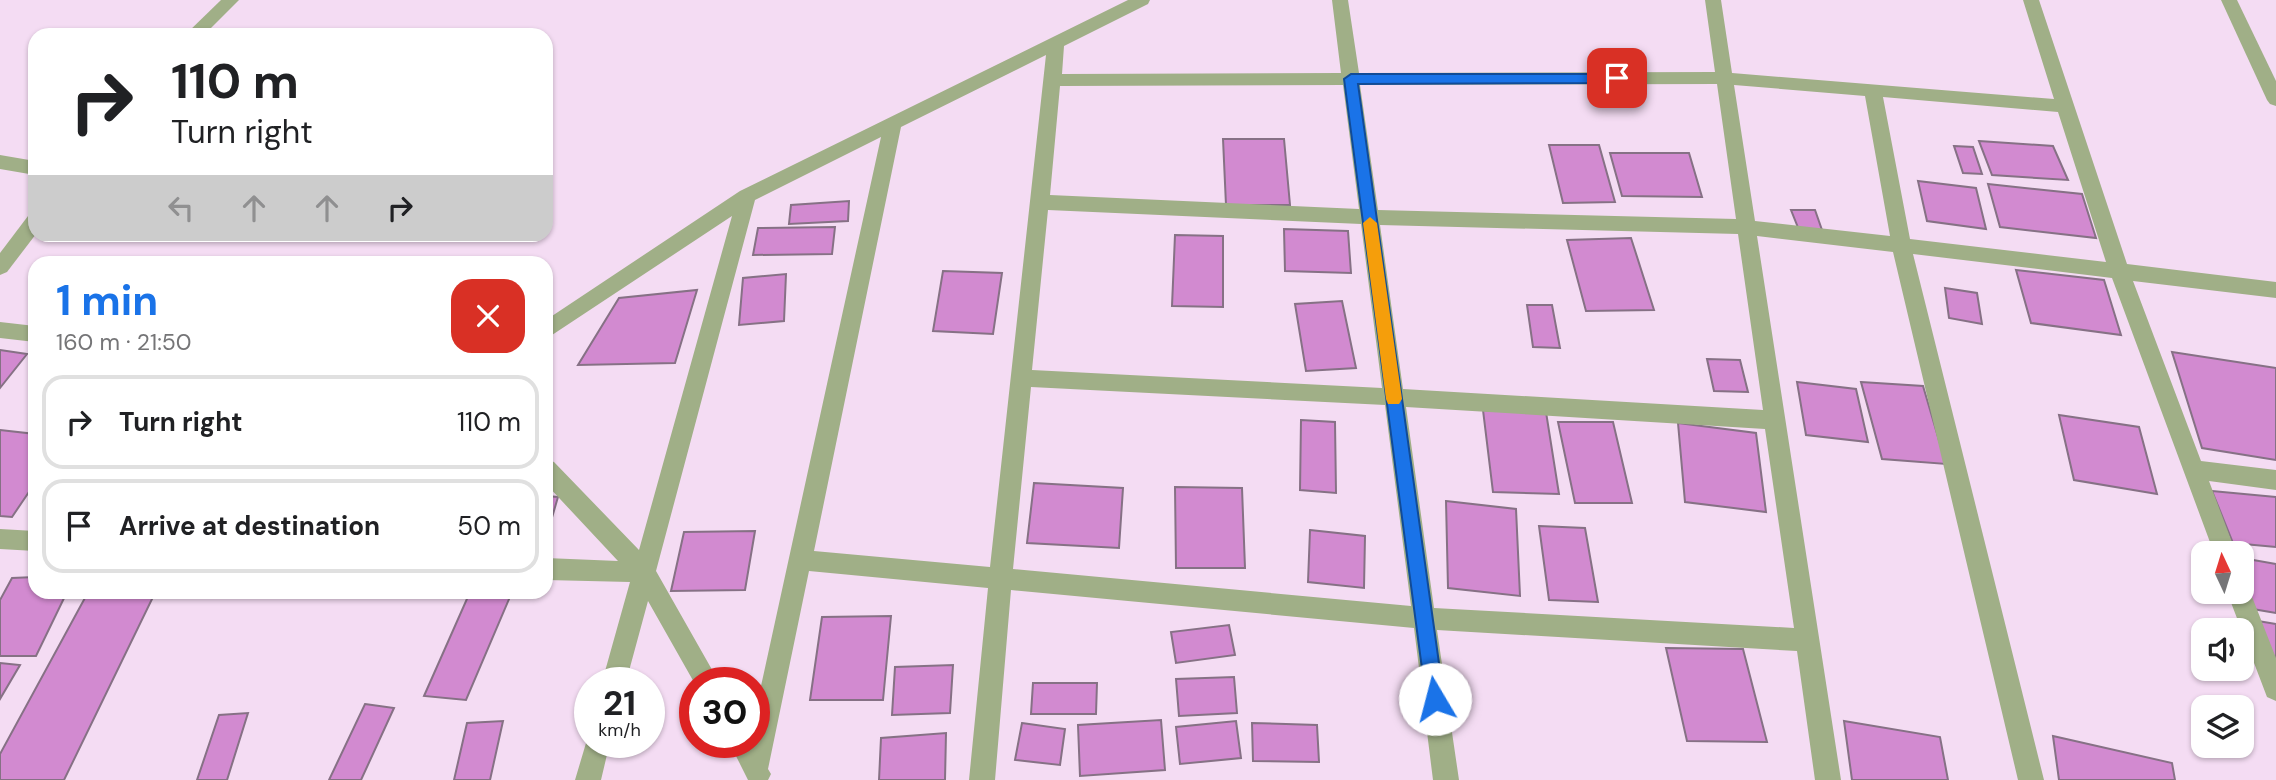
<!DOCTYPE html>
<meta charset="utf-8">
<style>
:root{--surface:#fff;--page:#f2f2f2;--text:#202124;--muted:#757577;--line:#e0e0e0;--accent:#1a73e8}
body{margin:0;font-family:"DM Sans",sans-serif;background:var(--page);color:var(--text);height:100vh;display:flex;flex-direction:column;font-size:26px;white-space:nowrap}
*{box-sizing:border-box;margin:0}
p{font-size:23px;color:var(--muted)}
.icon{flex:none;width:38px;height:38px;fill:none;stroke:currentColor;stroke-width:2;stroke-linecap:round;stroke-linejoin:round}
.map{position:relative;flex:1;overflow:hidden}
.drawer{position:absolute;left:28px;top:256px;width:525px;height:343px;display:flex;flex-direction:column;background:var(--surface);border-radius:21px;box-shadow:0 2px 5px #0004}
.drawer>*{flex:none}
.banner{position:absolute;left:28px;top:28px;width:525px;height:214px;border-radius:21px;box-shadow:0 2px 5px #0004;background:#fff;color:var(--text);overflow:hidden}
.needle{width:46px;rotate:356deg}
.controls{position:absolute;left:2191px;top:541px;display:grid;gap:14px}
.controls a{display:grid;place-items:center;width:63px;height:63px;border-radius:14px;background:var(--surface);box-shadow:0 2px 5px #0004;font-size:35px}
.speed{position:absolute;left:574px;top:667px;display:flex;gap:14px;font-size:35px;font-weight:700;text-align:center}
.speed>*{display:grid;place-content:center;width:91px;height:91px;border-radius:50%;background:var(--surface);box-shadow:0 2px 5px #0004;line-height:1}
.speed small{font-size:18px;font-weight:400}
.speed .limit{border:10px solid #d22;background:#fff;color:#111}
.pin{position:absolute;display:grid;place-items:center;width:60px;height:60px;color:#fff;margin:-30px;border-radius:14px;box-shadow:0 4px 10px #0006}
.me{position:absolute;width:77px;margin:-38px;rotate:352deg;stroke-linejoin:round;filter:drop-shadow(0 0 5px #0008)}
.turn{display:flex;align-items:center;gap:24px;height:147px;padding:0 28px;font-size:32px}
.turn .icon{width:91px;height:91px;stroke-width:2.5}
.turn b{display:block;font-size:49px;line-height:60px}
.lanes{display:flex;align-items:center;height:66px;padding:0 28px;background:#0003;justify-content:center;gap:35px;direction:ltr}
.lanes .off{opacity:.35}
.round{display:grid;place-items:center;flex:none;width:74px;height:74px;border-radius:21px;background:var(--page)}
.head{display:flex;align-items:center;justify-content:space-between;height:119px;padding:0 28px}
h1{font-size:42px;font-weight:700;line-height:52px;color:var(--accent)}
ul{padding:0;list-style:none}
li{display:flex;align-items:center;gap:21px;height:94px;margin:0 14px 10px;padding:0 14px;border:4px solid var(--line);border-radius:21px}
li div{flex:1}
li b{display:block;font-size:26px}
li em{font-style:normal}
.map>svg:first-child{display:block}
.building{fill:#d28ad0;stroke:#867185;stroke-width:2}
.lines{fill:none;stroke-linecap:round;stroke-linejoin:round}
.street{fill:#a0af87;fill-rule:evenodd}
.route{fill:#1a73e8;stroke:#114b97;stroke-width:2}
.slow{fill:#f59e0b}
</style>
<div class="map">
<svg width="2276" height="780" viewBox="0 0 2276 780">
<rect width="100%" height="100%" fill="#f4dcf3"/>
<g class="building">
<path d="M1223,139H1284L1290,205H1226Z"/>
<path d="M1979,141L2053,146L2068,180L1992,175Z"/>
<path d="M1549,145H1599L1615,202L1563,203Z"/>
<path d="M1954,146L1973,147L1982,174L1963,173Z"/>
<path d="M1610,153H1689L1702,197L1622,196Z"/>
<path d="M1918,181L1976,188L1986,229L1927,221Z"/>
<path d="M1988,184L2082,194L2096,238L2000,227Z"/>
<path d="M849,201L848,221L789,224L791,205Z"/>
<path d="M1791,210H1815L1822,230H1799Z"/>
<path d="M835,227L832,254L753,255L758,228Z"/>
<path d="M1284,229L1348,231L1351,273L1285,271Z"/>
<path d="M1175,235L1223,236V307L1172,306Z"/>
<path d="M1631,238L1654,310L1586,311L1567,240Z"/>
<path d="M2016,270L2104,280L2121,335L2031,323Z"/>
<path d="M943,271L1002,273L993,334L933,331Z"/>
<path d="M786,274L784,321L739,325L743,278Z"/>
<path d="M1945,288L1977,293L1982,324L1949,318Z"/>
<path d="M697,290L675,363L578,365L619,298Z"/>
<path d="M1342,301L1356,368L1306,371L1295,304Z"/>
<path d="M1527,305H1552L1560,348L1533,347Z"/>
<path d="M0,350L27,354L0,388Z"/>
<path d="M2172,352L2276,368V460L2202,448Z"/>
<path d="M1707,359L1740,360L1748,392L1714,391Z"/>
<path d="M1797,382L1856,389L1868,442L1806,435Z"/>
<path d="M1861,382L1923,386L1946,464L1882,459Z"/>
<path d="M1483,410L1546,412L1559,494L1493,492Z"/>
<path d="M2059,415L2139,427L2157,494L2074,480Z"/>
<path d="M1301,420L1335,422L1336,493L1300,490Z"/>
<path d="M1558,422H1613L1632,503H1575Z"/>
<path d="M1678,423L1756,433L1766,512L1685,502Z"/>
<path d="M0,430L35,434V483L12,517L0,516Z"/>
<path d="M1034,483L1123,488L1119,548L1027,543Z"/>
<path d="M1175,487L1242,488L1245,568H1176Z"/>
<path d="M2212,491L2276,497V547L2233,543Z"/>
<path d="M546,496L558,497L546,538Z"/>
<path d="M1446,501L1516,509L1520,596L1448,588Z"/>
<path d="M1539,526L1585,528L1598,602L1549,600Z"/>
<path d="M1310,530L1365,536L1364,588L1308,582Z"/>
<path d="M755,531L745,590L671,591L684,532Z"/>
<path d="M2242,558L2276,564V613L2253,609L2242,572Z"/>
<path d="M35,577V592H67L36,656H0V600L12,578Z"/>
<path d="M470,592H512L466,700L424,696Z"/>
<path d="M86,596L153,597L64,780H0V754Z"/>
<path d="M891,616L883,700H810L822,617Z"/>
<path d="M2258,621L2276,624V676Z"/>
<path d="M1229,625L1235,655L1176,663L1171,632Z"/>
<path d="M1666,648L1743,649L1767,742L1687,741Z"/>
<path d="M0,663L20,665L0,699Z"/>
<path d="M953,665L950,713L892,715L895,667Z"/>
<path d="M1234,677L1237,713L1179,716L1176,679Z"/>
<path d="M1033,683H1097L1096,714H1031Z"/>
<path d="M365,704L394,708L361,780H329Z"/>
<path d="M248,713L227,780H197L219,715Z"/>
<path d="M1161,720L1165,770L1080,776L1078,725Z"/>
<path d="M503,721L490,780H454L467,723Z"/>
<path d="M1236,721L1241,758L1180,764L1176,727Z"/>
<path d="M1844,721L1940,737L1948,780H1852Z"/>
<path d="M1022,723L1065,729L1060,765L1015,760Z"/>
<path d="M1252,723L1317,725L1319,762L1253,761Z"/>
<path d="M946,733L945,780H879L881,738Z"/>
<path d="M2053,736L2172,763L2175,780H2059Z"/>
</g>
<g class="lines">
<g class="street">
<path d="M221,0H239L204,35H185Z"/>
<path d="M1128,0H1150L1148,4L1064,46L1062,74L1341,73L1332,0H1348L1359,73L1715,72L1705,0H1721L1732,73L2054,99L2023,0H2039L2127,264L2276,282V298L2133,281L2201,461L2276,470V490L2209,481L2236,553H2214L2112,278L1913,254L2044,780H2018L1893,252L1757,236L1841,780H1815L1797,651L1437,630L1459,780H1433L1414,628L1011,590L995,780H969L988,588L809,571L768,769L771,774L768,780H748L729,742H754V718L881,137L755,200L656,571L719,682L695,684L648,601L626,682H602L630,582L546,580V558L618,561L546,484V459L554,462L639,550L732,216L546,339V320L740,191ZM1046,55L990,567L814,551L901,127ZM1717,84L1736,219L1378,210L1360,85ZM1343,85L1359,209L1050,195L1060,86ZM1734,85L1865,96L1890,236L1755,221ZM1883,97L2058,112L2106,262L1910,239ZM1048,210L1361,224L1382,388L1032,370ZM1380,225L1738,234L1763,410L1403,389ZM1031,387L1385,405L1411,606L1013,569ZM1406,407L1765,429L1794,628L1434,608Z"/>
<path d="M2221,0H2237L2276,81V106L2270,104L2267,100Z"/>
<path d="M0,155L35,161V175L0,169Z"/>
<path d="M35,214L36,234L7,272L0,275V253L28,216Z"/>
<path d="M0,322L35,326V342L0,338Z"/>
<path d="M0,529L35,531V551L0,549Z"/>
<path d="M2242,582L2247,584L2276,658V701L2267,697L2227,592H2242Z"/>
<path d="M589,733L590,742H610L601,780H575Z"/>
</g>
</g>
<path class="route" d="M1351,74H1617L1624,78L1617,83L1358,84L1444,699L1442,705L1435,708L1428,705L1426,699L1344,79Z"/>
<path class="slow" d="M1370,217L1377,223L1402,399L1399,404H1388L1386,399L1363,223Z"/>
</svg>
<div class="controls">
<a><svg class="needle" viewBox="-14 -14 28 28"><path d="M0-13l5 13h-10z" fill="#e53935"/><path d="M0 13l5-13h-10z" fill="#757577"/></svg></a>
<a><svg class="icon" aria-label="sound" viewBox="0 0 24 24"><path d="M4 9h4l5-4v14l-5-4H4zM17 9q2 3 0 6"/></svg></a>
<a><svg class="icon" aria-label="layers" viewBox="0 0 24 24"><path d="M12 4l9 5-9 5-9-5zM3 14l9 5 9-5"/></svg></a>
</div>
<div class="speed"><div>21<small>km/h</small></div><div class="limit">30</div></div>
<div class="pin" style="left:1617px;top:78px;background:#d93025"><svg class="icon" aria-label="arrive" viewBox="0 0 24 24"><path d="M6 21V4h12l-3 4 3 4H6"/></svg></div>
<svg class="me" style="left:1435px;top:699px" viewBox="-20 -20 40 40"><circle r="19" fill="#fff"/><path d="M0-13L10 11 0 6-10 11z" fill="#1a73e8"/></svg>
<div class="banner">
<div class="turn"><svg class="icon" aria-label="right" viewBox="0 0 24 24"><path d="M7 20v-9h11M14 6l5 5-5 5"/></svg><div><b>110 m</b>Turn right</div></div>
<div class="lanes"><svg class="icon off" aria-label="left" viewBox="0 0 24 24"><path d="M17 20v-9H6M10 6l-5 5 5 5"/></svg><svg class="icon off" aria-label="ahead" viewBox="0 0 24 24"><path d="M12 20V5M6 11l6-6 6 6"/></svg><svg class="icon off" aria-label="ahead" viewBox="0 0 24 24"><path d="M12 20V5M6 11l6-6 6 6"/></svg><svg class="icon" aria-label="right" viewBox="0 0 24 24"><path d="M7 20v-9h11M14 6l5 5-5 5"/></svg></div>
</div>
<section class="drawer">
<div class="head"><div><h1>1 min</h1><p>160 m · 21:50</p></div><a class="round" style="background:#d93025;color:#fff"><svg class="icon" aria-label="close" viewBox="0 0 24 24"><path d="M6 6l12 12M18 6L6 18"/></svg></a></div>
<ul>
<li><svg class="icon" aria-label="right" viewBox="0 0 24 24"><path d="M7 20v-9h11M14 6l5 5-5 5"/></svg><div><b>Turn right</b></div><em>110 m</em></li>
<li><svg class="icon" aria-label="arrive" viewBox="0 0 24 24"><path d="M6 21V4h12l-3 4 3 4H6"/></svg><div><b>Arrive at destination</b></div><em>50 m</em></li>
</ul>
</section>
</div>
